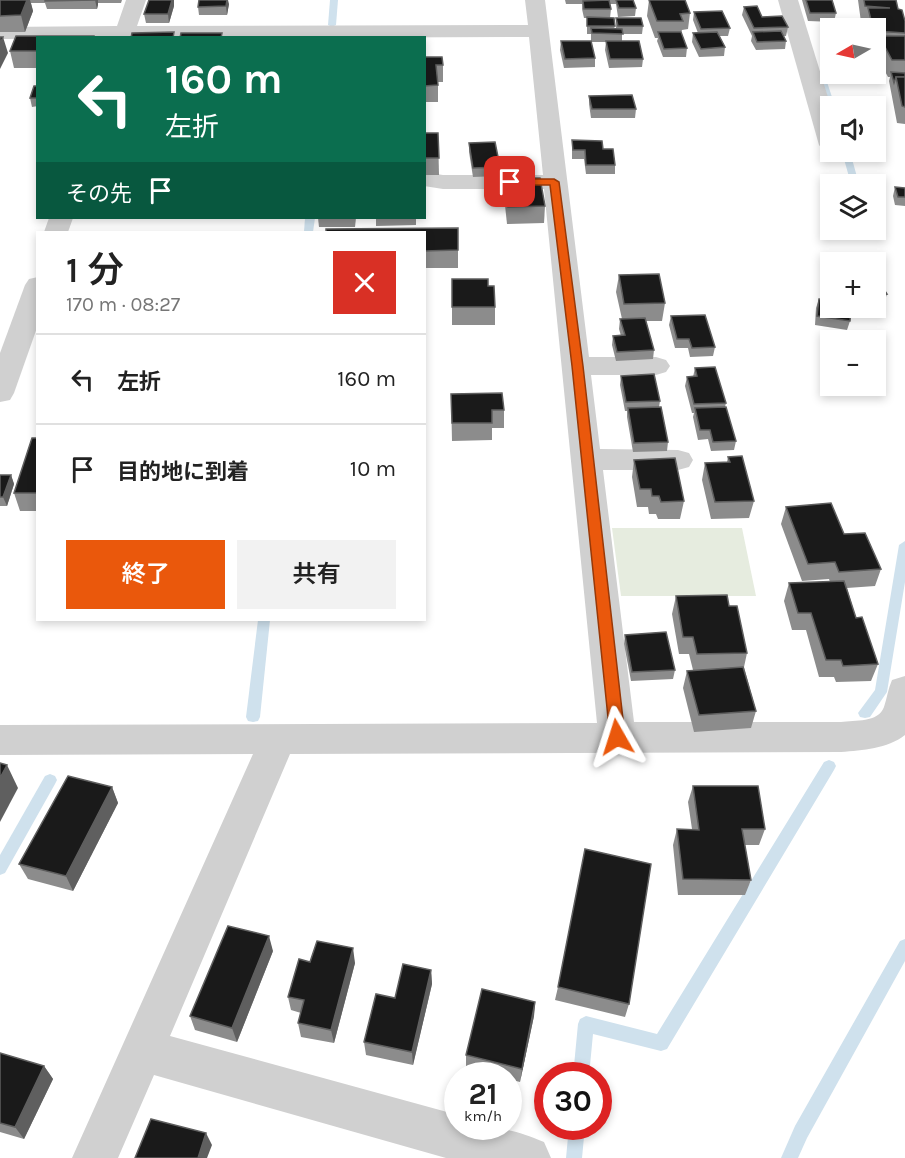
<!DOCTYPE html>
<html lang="ja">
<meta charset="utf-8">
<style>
:root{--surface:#fff;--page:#f2f2f2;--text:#222;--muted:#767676;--line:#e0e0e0;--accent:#ea580c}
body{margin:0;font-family:Karla,"Noto Sans JP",sans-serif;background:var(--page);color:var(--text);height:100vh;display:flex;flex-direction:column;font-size:22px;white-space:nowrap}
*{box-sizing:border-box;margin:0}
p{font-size:20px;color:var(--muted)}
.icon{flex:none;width:33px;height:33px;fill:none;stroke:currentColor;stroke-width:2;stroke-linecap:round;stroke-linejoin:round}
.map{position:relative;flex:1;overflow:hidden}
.details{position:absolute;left:36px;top:231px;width:390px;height:390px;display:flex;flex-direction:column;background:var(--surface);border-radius:0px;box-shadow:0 3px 9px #0003}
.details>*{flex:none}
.hud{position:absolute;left:36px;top:36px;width:390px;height:183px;border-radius:0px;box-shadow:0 3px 9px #0003;background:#0b6e4f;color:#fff;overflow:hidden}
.needle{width:39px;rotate:261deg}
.controls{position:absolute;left:820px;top:18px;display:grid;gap:12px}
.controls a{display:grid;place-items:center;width:66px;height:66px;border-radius:0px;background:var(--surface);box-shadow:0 3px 9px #0003;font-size:30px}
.speed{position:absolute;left:444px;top:1062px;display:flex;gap:12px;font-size:30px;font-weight:700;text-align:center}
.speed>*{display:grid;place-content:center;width:78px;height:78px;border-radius:50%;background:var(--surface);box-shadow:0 3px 9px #0003;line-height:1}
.speed small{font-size:15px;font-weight:400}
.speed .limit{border:9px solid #d22;background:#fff;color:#111}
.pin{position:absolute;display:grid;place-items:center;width:51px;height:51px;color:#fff;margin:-26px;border-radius:12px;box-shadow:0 3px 9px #0006}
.me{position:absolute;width:66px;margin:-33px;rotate:354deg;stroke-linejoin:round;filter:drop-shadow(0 0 4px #0008)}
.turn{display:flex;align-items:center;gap:21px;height:126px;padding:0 30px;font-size:27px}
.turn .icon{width:78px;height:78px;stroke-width:2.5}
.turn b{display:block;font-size:42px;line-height:51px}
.then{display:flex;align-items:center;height:57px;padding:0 30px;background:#0003;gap:12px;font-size:22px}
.round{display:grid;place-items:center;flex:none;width:63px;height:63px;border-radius:0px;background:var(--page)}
.summary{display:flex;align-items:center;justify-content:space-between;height:102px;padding:0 30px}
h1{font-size:36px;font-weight:600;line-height:45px}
.primary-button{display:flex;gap:12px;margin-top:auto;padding:12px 30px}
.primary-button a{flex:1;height:69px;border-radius:0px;background:var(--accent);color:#fff;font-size:24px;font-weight:600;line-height:69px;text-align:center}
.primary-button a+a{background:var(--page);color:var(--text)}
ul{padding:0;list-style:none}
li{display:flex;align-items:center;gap:18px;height:90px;padding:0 30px;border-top:2px solid var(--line)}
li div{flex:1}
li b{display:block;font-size:22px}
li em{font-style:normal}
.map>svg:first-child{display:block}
.green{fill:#e6ecdf}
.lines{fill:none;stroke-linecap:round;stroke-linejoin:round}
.stream{fill:#cfe1ed;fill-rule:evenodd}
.street{fill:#d0d0d0;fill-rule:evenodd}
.wall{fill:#8c8c8c}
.shaded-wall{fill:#5f5f5f}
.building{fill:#1a1a1a;stroke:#5f5f5f;stroke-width:1.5}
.route{fill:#ea580c;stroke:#983908;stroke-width:1.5}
</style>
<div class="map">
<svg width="905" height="1158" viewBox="0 0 905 1158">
<rect width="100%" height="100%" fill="#fff"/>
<path class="green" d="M612,528H742L756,596H621Z"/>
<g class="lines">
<g class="stream">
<path d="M330,0H338L336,25L332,27L328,25Z"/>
<path d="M817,71L824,73L835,106H831V108L827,106L816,73Z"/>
<path d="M842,152H850L859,184H851Z"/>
<path d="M305,218H315L313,232H304Z"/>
<path d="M905,541V582L887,692L870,717L865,718L860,717L858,713L875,690L899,545Z"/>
<path d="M258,620H270L260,717L258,721L253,722L248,721L246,717Z"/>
<path d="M829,760L834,762L836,766L834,770L667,1049L661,1051L593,1034L589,1076H573L578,1024L580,1019L586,1016L657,1034L824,762Z"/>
<path d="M50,774L55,776L57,780L55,784L5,873L0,875V855L45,776Z"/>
<path d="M905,939V961L807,1138L798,1158H781L795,1126L900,941Z"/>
<path d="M569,1126H585L582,1158H566Z"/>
</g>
<g class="street">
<path d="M126,0H146L137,26L528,25L525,0H545L589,357H656L666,360L670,366L666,372L656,375H591L600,449L678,450L689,453L693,460L689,467L678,470H603L634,722H841C855,720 878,723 884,707C887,698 888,689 892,680L905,676V735C887,749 863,750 841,752L290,754L170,1036L458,1115V1126C493,1126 511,1128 544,1142L551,1158H446L154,1075L118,1158H72L253,754L0,755V725L597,723L544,189H443L424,186V172L443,175H543L529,37L0,39V27L117,26Z"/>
<path d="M778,0H798L831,107L833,152L823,150L819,145Z"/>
<path d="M49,218H73L68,232H44Z"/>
<path d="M38,277V325L14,393L10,400L0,402V353L25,285L29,279Z"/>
</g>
</g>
<g class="wall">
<path d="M0,0H122L121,3H98L97,9H47L45,3H31L33,11L25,32H0Z"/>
<path d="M149,0H174V6L169,23H146L144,14Z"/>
<path d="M565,0H633L636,8L635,16L618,17L616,4H610L611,9L610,18L615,26L614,29H616V18L643,26L642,34H622V41L643,59L642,67L609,68L605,50L606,42H591V34H587V18H584L582,9V4H566Z"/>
<path d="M649,0L690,13L688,29L682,30L681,33L687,48L686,57H663L657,41L658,38H655L647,16Z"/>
<path d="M802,0H832L836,13L834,22L808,21Z"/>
<path d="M858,0H896L898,9L905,21V124L897,123L889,81L890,77H888L881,64H876V28H865V22H861Z"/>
<path d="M229,4L227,15H199L198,7Z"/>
<path d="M744,7L762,17L788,27L786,36H784L786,41L785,49L756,50L751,41L752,36L742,15Z"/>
<path d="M694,12L730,28L728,36H720L725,47L724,56L699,57L692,42L693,33H698L693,20Z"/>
<path d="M16,36H94L95,38H38V68H14L10,51Z"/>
<path d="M561,41L595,58V67L564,68L560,50Z"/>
<path d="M424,57L443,65V82H438V102H424Z"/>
<path d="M38,86V106L32,107L30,98Z"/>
<path d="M589,96L636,109L635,118H591L589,104Z"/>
<path d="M424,133H438L439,175H424Z"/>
<path d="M572,140L603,149L615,165V174H586L584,159H572Z"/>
<path d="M469,143L500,167L499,176L473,177L469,152Z"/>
<path d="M504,178L545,206L544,223L507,224L504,196Z"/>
<path d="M895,187L905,188V206L895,205L893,196Z"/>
<path d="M318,218H356L355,227H319Z"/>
<path d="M376,218H416V225L376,226Z"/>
<path d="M424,232L458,250V268H424Z"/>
<path d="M619,275L665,303L662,321H646L654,350L653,359L616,361L612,345L613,336H621L619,329L620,319H622L616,292Z"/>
<path d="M876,277L887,294L884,303L876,304Z"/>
<path d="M452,279L488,286L495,307V325H452Z"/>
<path d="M819,299L850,321L847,330L815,325L816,308Z"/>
<path d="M671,316L715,347L713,356L690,357L688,348H675L669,325Z"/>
<path d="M695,368L726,403L725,407L736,441L734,450L711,451L708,439L698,440L693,417L694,413H692L685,386L687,377H693Z"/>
<path d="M621,376L660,401L659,407L668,442L667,451L633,452L627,417V411H625L620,385Z"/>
<path d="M451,394L504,410V428H492V440L452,441Z"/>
<path d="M38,438V511H20L14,493Z"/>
<path d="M728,457L754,501L749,518L711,519L702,480L705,463L727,462Z"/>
<path d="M634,460L684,501L680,519H658L656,514H649L648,507H637L632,477Z"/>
<path d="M0,475H11L14,484L7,506H0Z"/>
<path d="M786,507L844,534L881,569L875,586L847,588L856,618L878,664L871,681L836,682L834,677H819L806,630H792L784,601L789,583L830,582L829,579L802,581L781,524Z"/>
<path d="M676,596L729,606L747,653L744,667L756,711L751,728L694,732L683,688L687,671L693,670L689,654H679L672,614Z"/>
<path d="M625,635L675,670L673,679L631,681L624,644Z"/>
<path d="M693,786L765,829L759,845H745L751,880L745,895H678L673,845L677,829H692L688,802Z"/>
<path d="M112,787L118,803L73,891L28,879L19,864Z"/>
<path d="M273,951L237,1042L195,1030L190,1016Z"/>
<path d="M310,962L355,963L334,1043L301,1037L298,1023L301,1013L291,1010L288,997Z"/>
<path d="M431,970L432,984L413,1065L366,1055L364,1042L395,998Z"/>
<path d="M558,987L629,1004L625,1017L555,1000Z"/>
<path d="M535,1002L534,1016L520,1082L508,1079V1076H496L466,1068V1055Z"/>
<path d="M0,1053L44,1066L53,1079L24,1139L0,1132Z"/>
</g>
<g class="shaded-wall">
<path d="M27,0H30L33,11L25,32L21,15Z"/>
<path d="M95,0H98V5L97,9Z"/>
<path d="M172,0H174V6L169,23L168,14Z"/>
<path d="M227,0H228L229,4L227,15L226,6Z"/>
<path d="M3,37L8,53L0,69V44Z"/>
<path d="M11,475L14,484L7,506L3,497Z"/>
<path d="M7,765L18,788L0,822V778Z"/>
<path d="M112,787L118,803L73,891L66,876Z"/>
<path d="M269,936L273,951L237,1042L232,1028Z"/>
<path d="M353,948L355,963L334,1043L331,1030Z"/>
<path d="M431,970L432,984L413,1065L412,1052Z"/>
<path d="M535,1002L534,1016L520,1082L522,1069Z"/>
<path d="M44,1066L53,1079L24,1139L15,1127Z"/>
<path d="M206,1133L212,1145L207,1158H198Z"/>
</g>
<g class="building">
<path d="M0,0H27L21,15L0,16Z"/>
<path d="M45,0H95L45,1Z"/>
<path d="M149,0H172L168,14H144Z"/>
<path d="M199,0H227L226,6L198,7Z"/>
<path d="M609,0L611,9H584L583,1Z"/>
<path d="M616,0H633L636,8H619Z"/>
<path d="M649,0H685L690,13L680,14L683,21H657Z"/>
<path d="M806,0H832L836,13H810Z"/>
<path d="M864,0H896L898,9L902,10L905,21V33L876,31V28H873L868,8H890L865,6Z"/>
<path d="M757,6L762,17L782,16L788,27L754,28L744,7Z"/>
<path d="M722,11L730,28L701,29L694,12Z"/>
<path d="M587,17L614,18L615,26H587Z"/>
<path d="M616,18H641L643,26H618Z"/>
<path d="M591,28L622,29L623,34L592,33Z"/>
<path d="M781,31L786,41L757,42L753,32Z"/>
<path d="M174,32L173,38H131L132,33Z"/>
<path d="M658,32H681L687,48L664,49Z"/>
<path d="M717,32L725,47L701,49L693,33Z"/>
<path d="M181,33H222L221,38H180Z"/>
<path d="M16,36H94V38H38V51H10Z"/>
<path d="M876,36H905V60H892L885,47H877L876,45Z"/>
<path d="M0,37H3L0,44Z"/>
<path d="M561,41H591L595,58L565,59Z"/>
<path d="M606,41H639L643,59H610Z"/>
<path d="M424,57H442L443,65H436L438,85L424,86Z"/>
<path d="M891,72L905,73V77H896L894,83Z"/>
<path d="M896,77H905V107L902,106Z"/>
<path d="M34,86H38V98H30Z"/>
<path d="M632,95L636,109H592L589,96Z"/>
<path d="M424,133H438L439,158H424Z"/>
<path d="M572,140L602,141L603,149H613L615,165H586L585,150H573Z"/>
<path d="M495,142L500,167L473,168L469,143Z"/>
<path d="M504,178H540L545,206L508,207Z"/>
<path d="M895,187L905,188V197H898Z"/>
<path d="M458,228V250L424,251V232H326V229Z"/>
<path d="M659,274L665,303L624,304L619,275Z"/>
<path d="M876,277L887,294L876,295Z"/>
<path d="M452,279H488V286H494L495,307H452Z"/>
<path d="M819,299L831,301V308H851L850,321L817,316Z"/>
<path d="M705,315L715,347L692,348L689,339H677L671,316Z"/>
<path d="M645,318L654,350L617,352L613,336L625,335L620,319Z"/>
<path d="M715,367L726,403L694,404L687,377L697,376L695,368Z"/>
<path d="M654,374L660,401L626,402L621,376Z"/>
<path d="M502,393L504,410H492V423H452L451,394Z"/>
<path d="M661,407L668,442L634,443L628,408Z"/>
<path d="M726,407L736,441L713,442L710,430H700L695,408Z"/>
<path d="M32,438H38V493H14Z"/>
<path d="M742,456L754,501L715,502L705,463L730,462L728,457Z"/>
<path d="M675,458L684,501L661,502L659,496H652L651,489H640L634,460Z"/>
<path d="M0,475H11L3,497H0Z"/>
<path d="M831,503L844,534L865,533L881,569L839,572L835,562L808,564L786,507Z"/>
<path d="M844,581L856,618L862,617L878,664L843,666L841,660H826L811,613H798L789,583Z"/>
<path d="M727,595L729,606H737L747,653L697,654L693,637H683L676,596Z"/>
<path d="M666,632L675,670L632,672L625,635Z"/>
<path d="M743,667L756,711L699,715L687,671Z"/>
<path d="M0,763L7,765L0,778Z"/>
<path d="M68,776L112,787L66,876L19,864Z"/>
<path d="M693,786H758L765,829H742L751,880L683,879L677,829L699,830Z"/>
<path d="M585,849L651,864L629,1004L558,987Z"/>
<path d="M228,926L269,936L232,1028L190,1016Z"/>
<path d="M317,941L353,948L331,1030L298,1023L304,1000L288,997L299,959L310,962Z"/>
<path d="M403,964L431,970L412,1052L364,1042L376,994L395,998Z"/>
<path d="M482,989L535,1002L522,1069L466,1055Z"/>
<path d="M0,1053L44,1066L15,1127L0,1123Z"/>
<path d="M151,1119L206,1133L198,1158H135Z"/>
</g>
<path class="route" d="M554,179L559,182L583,366L625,737L623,741L617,743L612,741L610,737L572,366L550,185H510L505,182L510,179Z"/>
</svg>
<div class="controls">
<a><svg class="needle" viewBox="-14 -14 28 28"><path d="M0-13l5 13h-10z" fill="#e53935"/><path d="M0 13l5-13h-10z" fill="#767676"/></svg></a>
<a><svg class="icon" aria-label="sound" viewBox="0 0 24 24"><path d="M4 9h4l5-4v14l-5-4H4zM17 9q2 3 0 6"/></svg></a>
<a><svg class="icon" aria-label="layers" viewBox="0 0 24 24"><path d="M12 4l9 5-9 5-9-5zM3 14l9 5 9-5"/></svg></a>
<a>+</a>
<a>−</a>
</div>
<div class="speed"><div>21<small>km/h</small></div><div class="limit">30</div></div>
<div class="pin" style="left:510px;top:182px;background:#d93025"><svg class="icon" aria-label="arrive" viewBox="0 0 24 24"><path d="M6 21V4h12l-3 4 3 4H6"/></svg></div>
<svg class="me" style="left:617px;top:737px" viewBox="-20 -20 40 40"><path d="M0-17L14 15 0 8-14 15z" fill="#ea580c" stroke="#fff" stroke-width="4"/></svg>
<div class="hud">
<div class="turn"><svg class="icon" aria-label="left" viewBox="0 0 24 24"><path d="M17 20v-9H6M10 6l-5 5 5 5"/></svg><div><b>160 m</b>左折</div></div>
<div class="then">その先<svg class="icon" aria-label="arrive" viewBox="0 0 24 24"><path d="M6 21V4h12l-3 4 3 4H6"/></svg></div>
</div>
<section class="details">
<div class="summary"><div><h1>1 分</h1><p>170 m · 08:27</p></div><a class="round" style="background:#d93025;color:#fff"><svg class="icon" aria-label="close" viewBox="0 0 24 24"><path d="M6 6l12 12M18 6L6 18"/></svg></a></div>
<ul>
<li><svg class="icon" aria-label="left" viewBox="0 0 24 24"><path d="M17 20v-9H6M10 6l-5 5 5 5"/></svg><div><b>左折</b></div><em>160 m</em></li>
<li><svg class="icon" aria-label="arrive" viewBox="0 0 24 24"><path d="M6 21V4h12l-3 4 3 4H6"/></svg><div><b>目的地に到着</b></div><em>10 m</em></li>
</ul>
<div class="primary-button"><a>終了</a><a>共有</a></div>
</section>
</div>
